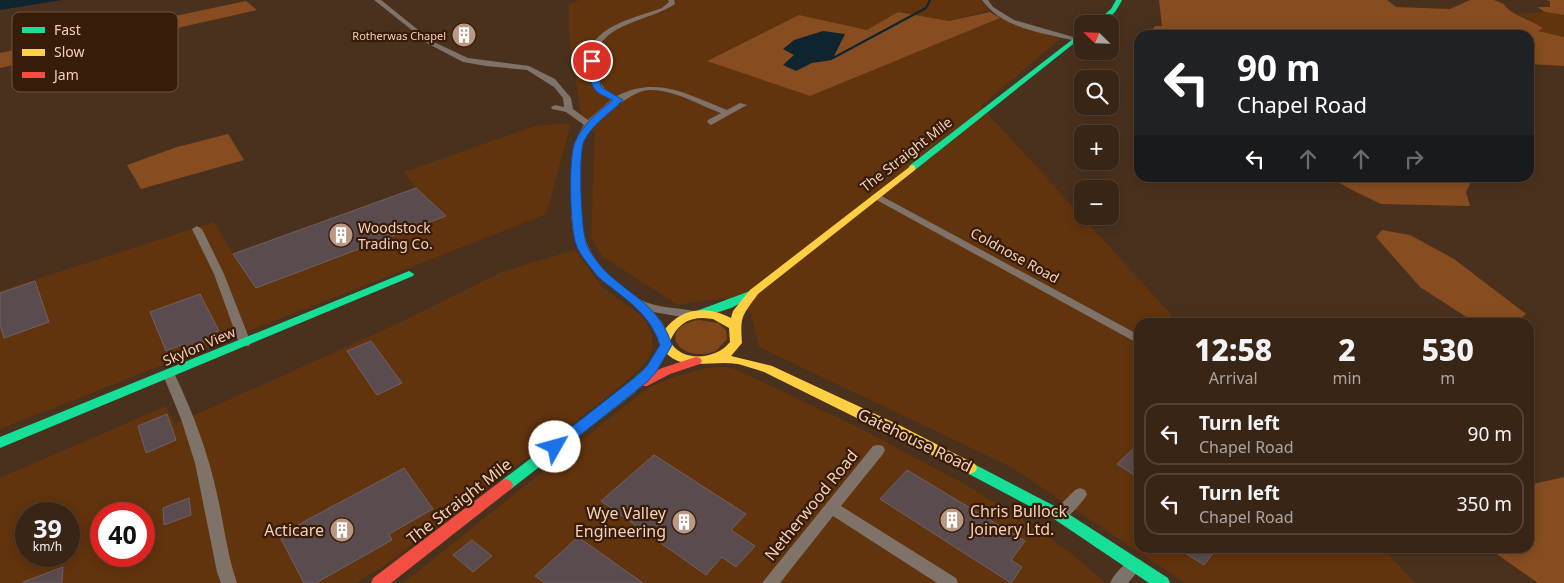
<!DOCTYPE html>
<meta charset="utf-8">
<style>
:root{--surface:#382516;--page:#3f2d1f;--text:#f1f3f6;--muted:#aba5a1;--line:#524235}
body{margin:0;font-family:"Noto Sans",sans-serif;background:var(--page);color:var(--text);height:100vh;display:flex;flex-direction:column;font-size:19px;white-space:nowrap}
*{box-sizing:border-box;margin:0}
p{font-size:16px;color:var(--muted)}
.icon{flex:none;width:28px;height:28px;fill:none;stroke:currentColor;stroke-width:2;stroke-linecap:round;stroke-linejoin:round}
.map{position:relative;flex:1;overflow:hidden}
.sheet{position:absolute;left:1134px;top:318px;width:400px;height:235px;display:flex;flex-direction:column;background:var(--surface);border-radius:15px;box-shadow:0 2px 12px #0003,0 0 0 1px var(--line)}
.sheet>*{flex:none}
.top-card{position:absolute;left:1134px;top:30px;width:400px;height:152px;border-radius:15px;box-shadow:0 2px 12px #0003,0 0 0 1px var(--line);background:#202124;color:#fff;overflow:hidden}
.needle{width:32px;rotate:293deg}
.controls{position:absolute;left:1074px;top:15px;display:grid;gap:10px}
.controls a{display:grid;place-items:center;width:45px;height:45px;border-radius:10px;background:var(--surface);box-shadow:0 2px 12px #0003,0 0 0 1px var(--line);font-size:25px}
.speed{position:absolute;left:15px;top:502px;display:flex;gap:10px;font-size:25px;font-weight:700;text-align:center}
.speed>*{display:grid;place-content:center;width:65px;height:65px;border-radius:50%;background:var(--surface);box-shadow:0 2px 12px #0003,0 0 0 1px var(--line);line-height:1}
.speed small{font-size:12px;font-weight:400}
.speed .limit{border:8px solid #d22;background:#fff;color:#111}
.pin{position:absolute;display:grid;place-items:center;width:42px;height:42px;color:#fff;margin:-21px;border:2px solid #fff;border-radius:50%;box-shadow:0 1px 5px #0007}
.me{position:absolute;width:55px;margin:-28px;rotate:52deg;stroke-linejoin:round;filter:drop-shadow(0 0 4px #0008)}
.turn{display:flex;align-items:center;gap:18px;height:105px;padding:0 20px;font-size:22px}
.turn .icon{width:65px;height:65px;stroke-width:2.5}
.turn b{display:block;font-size:35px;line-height:42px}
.lanes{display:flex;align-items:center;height:48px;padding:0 20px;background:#0003;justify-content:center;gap:25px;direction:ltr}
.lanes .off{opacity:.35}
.eta{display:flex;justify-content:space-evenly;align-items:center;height:85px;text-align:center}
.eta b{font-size:30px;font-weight:800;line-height:35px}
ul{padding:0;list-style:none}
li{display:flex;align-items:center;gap:15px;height:62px;margin:0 10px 8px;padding:0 10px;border:2px solid var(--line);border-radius:15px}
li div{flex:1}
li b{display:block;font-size:19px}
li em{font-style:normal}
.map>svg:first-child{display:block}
.built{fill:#62340d;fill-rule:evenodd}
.green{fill:#7f4619}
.forest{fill:#874d20}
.water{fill:#0e242f}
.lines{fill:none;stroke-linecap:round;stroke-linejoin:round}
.stream{stroke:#0e242f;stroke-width:2}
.building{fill:#5a4b4f;stroke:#6f6064}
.street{fill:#7e7269;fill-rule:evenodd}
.fast{fill:#16e098;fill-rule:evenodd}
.slow{fill:#ffcf43;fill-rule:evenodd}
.jam{fill:#f24e42;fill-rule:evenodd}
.route{fill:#1a73e8;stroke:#114b97}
.labels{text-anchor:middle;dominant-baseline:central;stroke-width:4.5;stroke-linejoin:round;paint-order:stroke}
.far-poi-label{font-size:11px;fill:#f5d1bb;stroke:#361c09;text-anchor:end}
.street-label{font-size:14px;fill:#f5d1bb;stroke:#361c09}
.poi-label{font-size:14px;fill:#f5d1bb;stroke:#361c09;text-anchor:start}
.near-street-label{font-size:16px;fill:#f5d1bb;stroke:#361c09}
.near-poi-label{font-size:16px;fill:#f5d1bb;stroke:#361c09;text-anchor:end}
.key{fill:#361c09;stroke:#6f523e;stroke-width:1}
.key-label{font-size:14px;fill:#f5d1bb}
</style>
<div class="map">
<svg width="1564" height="583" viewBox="0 0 1564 583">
<rect width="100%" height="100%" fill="#4a311d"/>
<g class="built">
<path d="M580,0H981L989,10L949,21L898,12L867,30L799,15L708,60L810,96L1000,18L1060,39L981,106L1178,322H1139V548H1383L1415,583H1185L1011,467L759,347L750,311L723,298L678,305L603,257L591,238L595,134L581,114L569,36V4Z"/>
<path d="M1545,12L1564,15V37L1538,31L1543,27L1530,19L1517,14Z"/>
<path d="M555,124H571L546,214L0,429V291L214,222L233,254L416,188L404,172L535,126Z"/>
<path d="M575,250L603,288L630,307L644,319L651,332L653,346L649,358L640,369L611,394L381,568L356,583H0V478L166,406L175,424L397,324L504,271ZM26,514H69V556H26ZM101,514H144V556H101Z"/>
<path d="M722,367L735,369L853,425L963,483L1036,528L1068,551L1106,583H403L649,387L678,376L706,368Z"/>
</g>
<path class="green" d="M699,320L718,323L726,330L727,339L716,351C679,365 655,327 699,320Z"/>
<g class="forest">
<path d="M1159,0H1387L1396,7L1450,9L1470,0H1494L1504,4C1508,14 1534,21 1543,28L1538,31L1564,37V66L1529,64V35H1191L1152,30L1155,26H1162Z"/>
<path d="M1547,0H1564V15L1545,12L1537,7H1550V2Z"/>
<path d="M246,1L257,10L0,68V53Z"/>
<path d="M898,12L949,21L990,12L1000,18L810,96L707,61L799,15L867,30Z"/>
<path d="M228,134L244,160L141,189L127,165L177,147Z"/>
<path d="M1331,178H1473L1466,192L1470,206L1381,204L1352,190Z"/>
<path d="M1382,230L1410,235L1454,259L1526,314L1515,322H1474L1420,287L1376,237Z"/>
<path d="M1564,477V583H1538L1488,548H1529V485Z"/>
</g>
<g class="water">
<path d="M0,0H62L0,10Z"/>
<path d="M823,31L845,34L832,60L812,63L796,71L783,65L794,55L783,49L794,40Z"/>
</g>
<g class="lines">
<path class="stream" d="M833,58L926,8L930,0"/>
</g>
<g class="building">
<path d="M416,188L446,216L256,288L233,254Z"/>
<path d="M35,281L49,322L4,338L0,325V293Z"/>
<path d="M200,294L219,331L209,334L211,339L186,349L184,344L166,351L150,312Z"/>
<path d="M371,341L402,383L377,395L347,351Z"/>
<path d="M167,414L176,440L146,453L138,426Z"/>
<path d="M1139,443V478L1117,464Z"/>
<path d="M654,455L746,514L731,530L755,546L736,567L722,557L706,575L601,501Z"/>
<path d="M404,468L433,509L389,534L392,540L316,583H304L279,535Z"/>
<path d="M907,470L1025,541L1011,560L1022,567L1011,583L880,499Z"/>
<path d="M189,498L191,515L164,525L163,508Z"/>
<path d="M578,537L643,583H545L535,576Z"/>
<path d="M472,540L492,556L473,572L453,555Z"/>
<path d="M1177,548H1217L1204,565Z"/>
<path d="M63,567L62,583H23V582Z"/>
</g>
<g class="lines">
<g class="street">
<path d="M374,0H381L417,29L423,37L468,58L529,66L555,79L571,98L573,109L588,120L611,100C598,93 592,86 589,71C582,27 630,20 662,8L669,2L668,0H674L675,4C647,23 588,24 597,70C599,85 604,90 617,96C657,75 689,95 727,110L740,103L747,105L711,125L707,122L708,120L721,113C699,105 673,89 649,90C638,91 630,97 622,102C606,111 590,123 583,142C576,162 579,228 589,248C597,266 622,289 639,299C657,309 679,307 698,312L700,315L698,318L694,319L653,312L662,322L671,339L665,343L661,342C655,333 651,324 644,316C623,292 593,278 578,248C570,231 571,206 571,188C571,165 571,144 584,125L566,112L552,109L551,107L555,105L564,107L563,98L554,87L527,70L486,66L463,62L419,39L413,31Z"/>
<path d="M982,0H988L993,7L1014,20L1080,39L1076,41C1044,33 1002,29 982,0Z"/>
<path d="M876,193L1139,335V344L873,198L871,196Z"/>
<path d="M197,226L202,229L224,274L251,343L249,346H241L239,343L214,274L192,229Z"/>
<path d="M169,371L173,372L175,375C193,413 208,452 217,494C224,524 227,554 237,583H221L217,572L195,463L181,419L163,375L165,372Z"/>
<path d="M878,445L883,446L885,450L883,454L841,506L956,578L958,583H937L833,516L780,583H762L873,446Z"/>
<path d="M1080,488L1085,490L1087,494L1085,498C1077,507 1066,524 1054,519L1052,515L1054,511L1075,490Z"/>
<path d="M1135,558L1141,560L1143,565L1128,583H1110C1114,574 1125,562 1135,558Z"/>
</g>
<g class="fast">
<path d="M1116,0H1122C1116,12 1108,24 1094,24L1111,9Z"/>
<path d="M1082,32V37L915,170H909V166Z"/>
<path d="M409,271L414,274L413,276L0,448V437Z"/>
<path d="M750,291L754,292L756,294L754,296L731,308L703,317L697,313L699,310Z"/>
<path d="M666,341L672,345L655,372L634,393L511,489L506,491L501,489L499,485L501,481L624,387L647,366L662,342Z"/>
<path d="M970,462L1064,511L1168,578L1170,583H1149L1054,519L965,472L963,468L965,464Z"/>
</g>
<path class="slow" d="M912,165L915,166V170L758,294C742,316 740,316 742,343L731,356L772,366L899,425L975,464L977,468L975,472L970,474L764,372C755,369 746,366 738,364C707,359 675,376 658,341C672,311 701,302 731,318L733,311L750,290ZM703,318L713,319L729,328L730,342C716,360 681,363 670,341C677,326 686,318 703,318Z"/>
<g class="jam">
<path d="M696,357L700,358L702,361L700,364L670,374L647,386H637L636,383L637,380L662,368Z"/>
<path d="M506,479L511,481L513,485L511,489L391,583H371L373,578L501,481Z"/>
</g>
</g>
<path class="route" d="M592,59L596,61L601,87L623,100C610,114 594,122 584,141C578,154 581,232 587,246C591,254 599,265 605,271C632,297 659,305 672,345L656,372L647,382L560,451L555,453L550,451L548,447L550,444L638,375L647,366L660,345C651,318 634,305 612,288C606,283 599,279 595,273C589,265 579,254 576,244C570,228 568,157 575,142C582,125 599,111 613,100C588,90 592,86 588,61Z"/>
<defs>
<symbol id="building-disc" viewBox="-11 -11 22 22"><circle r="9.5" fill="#b99984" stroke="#361c09"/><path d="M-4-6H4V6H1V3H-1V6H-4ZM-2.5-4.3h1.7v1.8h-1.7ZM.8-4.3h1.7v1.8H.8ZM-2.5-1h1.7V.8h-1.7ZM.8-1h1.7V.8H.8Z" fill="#fff"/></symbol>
</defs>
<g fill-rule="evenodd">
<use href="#building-disc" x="450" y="21" width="28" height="28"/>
<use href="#building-disc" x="327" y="221" width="28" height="28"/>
<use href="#building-disc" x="938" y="506" width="28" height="28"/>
<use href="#building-disc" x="670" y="508" width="28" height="28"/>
<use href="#building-disc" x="328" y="516" width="28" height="28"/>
</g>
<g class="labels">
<g class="far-poi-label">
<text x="446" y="35">Rotherwas Chapel</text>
</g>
<g class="street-label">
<text transform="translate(906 154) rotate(-38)">The Straight Mile</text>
<text transform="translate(1015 255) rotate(29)">Coldnose Road</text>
<text transform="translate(199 346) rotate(-23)">Skylon View</text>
</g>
<g class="poi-label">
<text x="358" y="227">Woodstock<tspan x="358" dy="16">Trading Co.</tspan></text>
</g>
<g class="near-street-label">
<text transform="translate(915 440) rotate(26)">Gatehouse Road</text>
<text transform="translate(459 501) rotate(-38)">The Straight Mile</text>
<text transform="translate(811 505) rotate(-51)">Netherwood Road</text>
</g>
<g class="near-poi-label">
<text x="970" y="511" text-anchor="start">Chris Bullock<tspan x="970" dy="18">Joinery Ltd.</tspan></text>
<text x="666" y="513">Wye Valley<tspan x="666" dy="18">Engineering</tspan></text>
<text x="324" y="530">Acticare</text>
</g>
</g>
<rect x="12" y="12" width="166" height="80" rx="8" class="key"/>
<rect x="22" y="27" width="23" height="6" fill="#16e098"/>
<rect x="22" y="49" width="23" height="7" fill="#ffcf43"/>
<rect x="22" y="72" width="23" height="6" fill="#f24e42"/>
<g class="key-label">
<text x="54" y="35">Fast</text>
<text x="54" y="57">Slow</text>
<text x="54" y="80">Jam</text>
</g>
</svg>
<div class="controls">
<a><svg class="needle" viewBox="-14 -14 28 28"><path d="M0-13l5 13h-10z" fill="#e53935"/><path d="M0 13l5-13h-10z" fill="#aba5a1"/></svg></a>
<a><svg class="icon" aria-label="search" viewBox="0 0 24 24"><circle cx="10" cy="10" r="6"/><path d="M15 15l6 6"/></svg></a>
<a>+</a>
<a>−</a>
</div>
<div class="speed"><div>39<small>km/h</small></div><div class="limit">40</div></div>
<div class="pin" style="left:592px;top:61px;background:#d93025"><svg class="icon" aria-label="arrive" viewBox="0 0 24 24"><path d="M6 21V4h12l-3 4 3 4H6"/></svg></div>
<svg class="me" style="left:555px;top:447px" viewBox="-20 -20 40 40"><circle r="19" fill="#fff"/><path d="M0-13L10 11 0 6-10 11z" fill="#1a73e8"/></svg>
<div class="top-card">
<div class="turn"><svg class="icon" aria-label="left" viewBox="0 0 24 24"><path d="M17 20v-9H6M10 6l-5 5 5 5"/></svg><div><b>90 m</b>Chapel Road</div></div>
<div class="lanes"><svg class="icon" aria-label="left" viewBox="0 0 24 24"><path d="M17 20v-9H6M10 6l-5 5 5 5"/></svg><svg class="icon off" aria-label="ahead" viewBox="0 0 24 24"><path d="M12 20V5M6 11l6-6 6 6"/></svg><svg class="icon off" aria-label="ahead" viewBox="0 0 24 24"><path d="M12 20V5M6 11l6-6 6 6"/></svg><svg class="icon off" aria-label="right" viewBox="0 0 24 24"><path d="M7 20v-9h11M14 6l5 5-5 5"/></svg></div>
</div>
<section class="sheet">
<div class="eta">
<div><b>12:58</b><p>Arrival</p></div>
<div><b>2</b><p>min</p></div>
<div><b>530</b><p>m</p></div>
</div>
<ul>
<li><svg class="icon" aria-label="left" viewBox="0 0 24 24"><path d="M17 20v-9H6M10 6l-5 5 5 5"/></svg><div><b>Turn left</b><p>Chapel Road</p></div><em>90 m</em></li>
<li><svg class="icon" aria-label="left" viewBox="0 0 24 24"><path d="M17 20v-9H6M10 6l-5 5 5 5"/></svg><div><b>Turn left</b><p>Chapel Road</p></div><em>350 m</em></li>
</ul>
</section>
</div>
